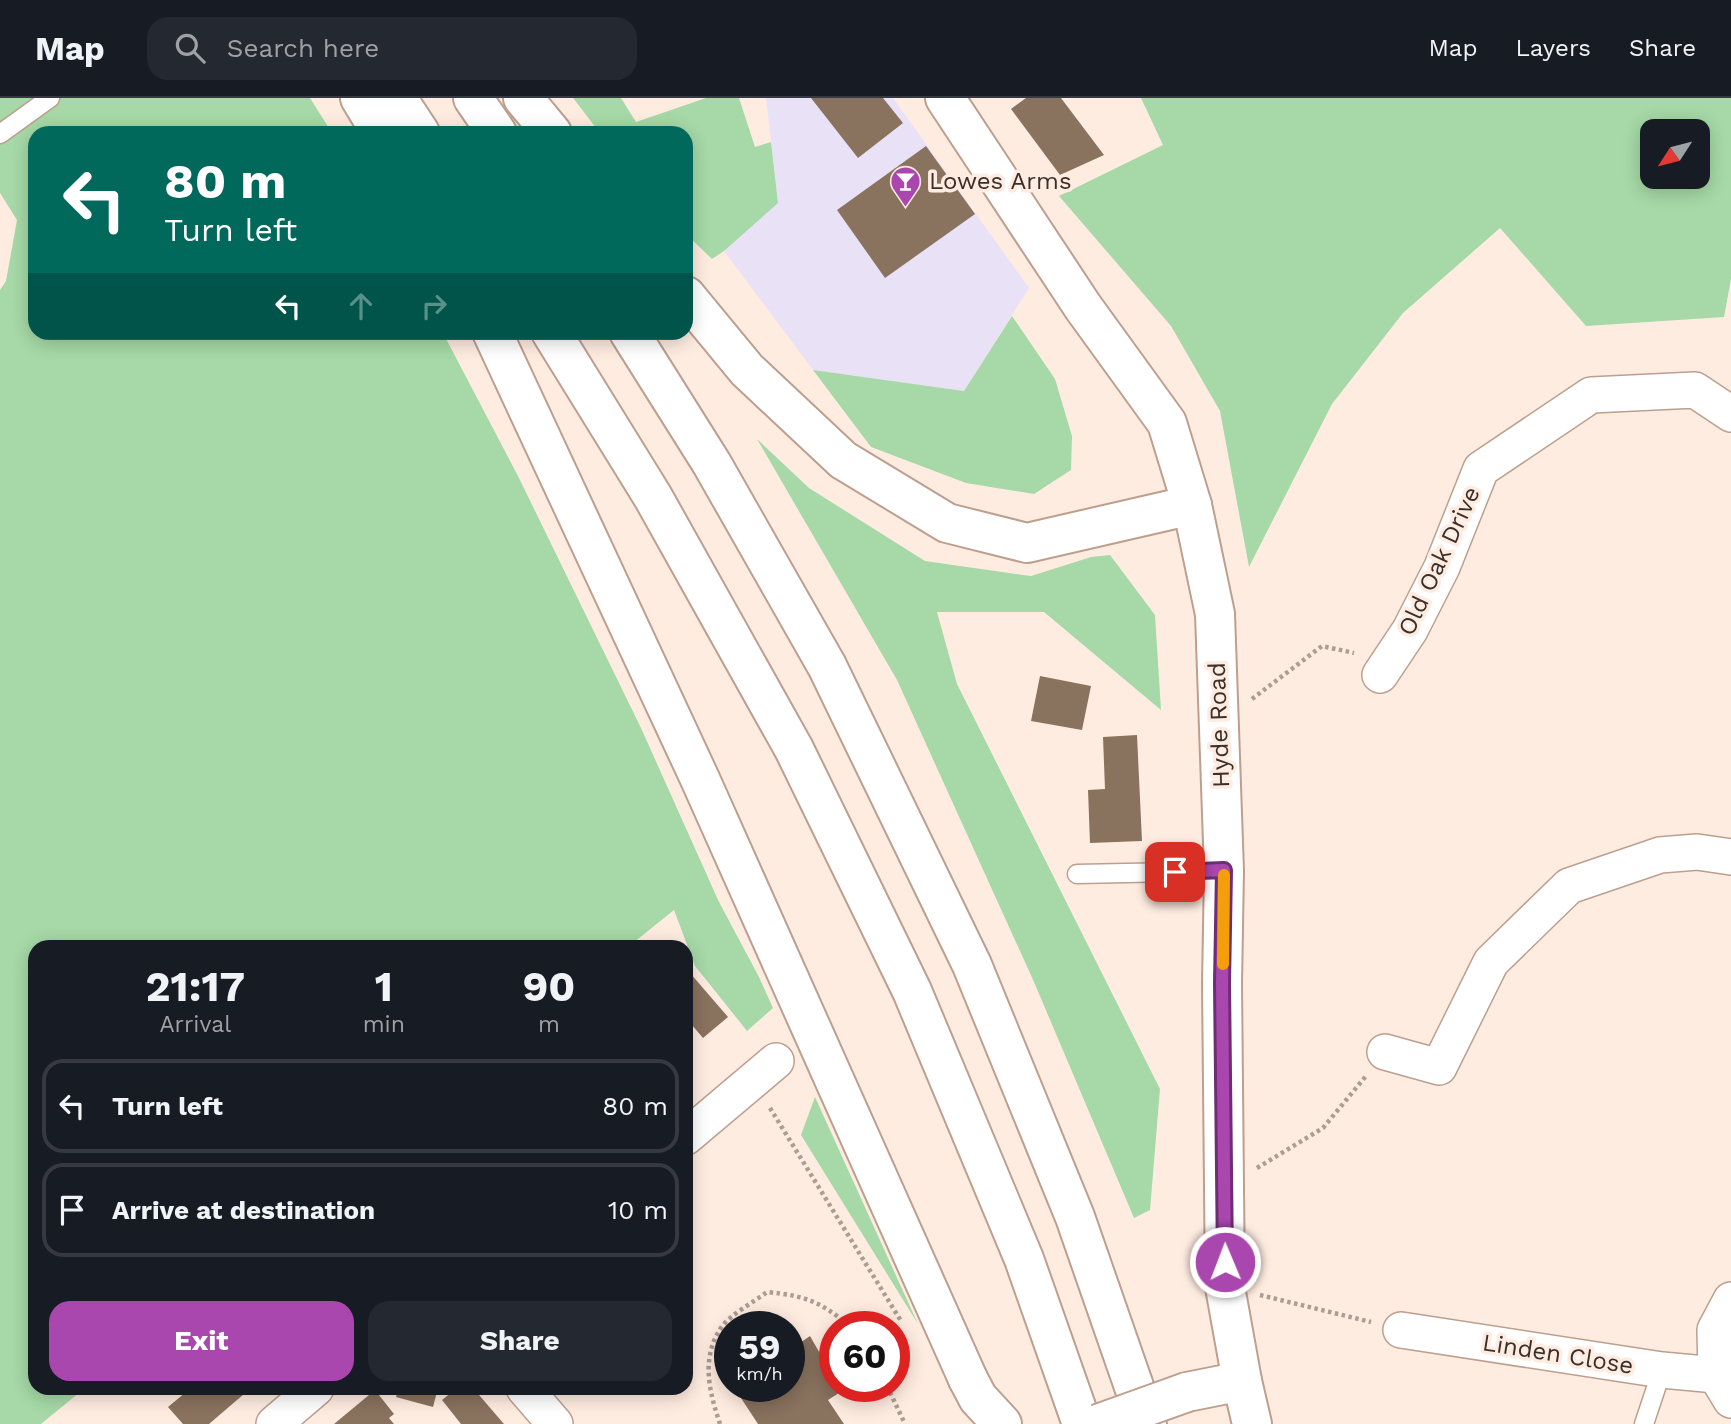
<!DOCTYPE html>
<style>
:root{--surface:#171b24;--page:#242831;--text:#f1f3f6;--muted:#9ea1a6;--line:#363941;--accent:#a947af}
body{margin:0;font-family:"Work Sans",sans-serif;background:var(--page);color:var(--text);height:100vh;display:flex;flex-direction:column;font-size:26px;white-space:nowrap}
*{box-sizing:border-box;margin:0}
p{font-size:23px;color:var(--muted)}
.icon{flex:none;width:38px;height:38px;fill:none;stroke:currentColor;stroke-width:2;stroke-linecap:round;stroke-linejoin:round}
.map{position:relative;flex:1;overflow:hidden}
.sheet{position:absolute;left:28px;top:842px;width:665px;height:455px;display:flex;flex-direction:column;background:var(--surface);border-radius:21px;box-shadow:0 4px 18px #0003}
.sheet>*{flex:none}
.top-card{position:absolute;left:28px;top:28px;width:665px;height:214px;border-radius:21px;box-shadow:0 4px 18px #0003;background:#00695c;color:#fff;overflow:hidden}
.needle{width:46px;rotate:234deg}
.controls{position:absolute;left:1640px;top:21px;display:grid;gap:14px}
.controls a{display:grid;place-items:center;width:70px;height:70px;border-radius:14px;background:var(--surface);box-shadow:0 4px 18px #0003;font-size:35px}
.speed{position:absolute;left:714px;top:1213px;display:flex;gap:14px;font-size:35px;font-weight:700;text-align:center}
.speed>*{display:grid;place-content:center;width:91px;height:91px;border-radius:50%;background:var(--surface);box-shadow:0 4px 18px #0003;line-height:1}
.speed small{font-size:18px;font-weight:400}
.speed .limit{border:10px solid #d22;background:#fff;color:#111}
.pin{position:absolute;display:grid;place-items:center;width:60px;height:60px;color:#fff;margin:-30px;border-radius:14px;box-shadow:0 4px 10px #0006}
.me{position:absolute;width:77px;margin:-38px;rotate:359deg;stroke-linejoin:round;filter:drop-shadow(0 0 5px #0008)}
.turn{display:flex;align-items:center;gap:24px;height:147px;padding:0 21px;font-size:32px}
.turn .icon{width:91px;height:91px;stroke-width:2.5}
.turn b{display:block;font-size:49px;line-height:60px}
.lanes{display:flex;align-items:center;height:66px;padding:0 21px;background:#0003;justify-content:center;gap:35px;direction:ltr}
.lanes .off{opacity:.35}
.eta{display:flex;justify-content:space-evenly;align-items:center;height:119px;text-align:center}
.eta b{font-size:42px;font-weight:700;line-height:49px}
.primary-button{display:flex;gap:14px;margin-top:auto;padding:14px 21px}
.primary-button a{flex:1;height:80px;border-radius:21px;background:var(--accent);color:#fff;font-size:28px;font-weight:700;line-height:80px;text-align:center}
.primary-button a+a{background:var(--page);color:var(--text)}
ul{padding:0;list-style:none}
li{display:flex;align-items:center;gap:21px;height:94px;margin:0 14px 10px;padding:0 7px;border:4px solid var(--line);border-radius:21px}
li div{flex:1}
li b{display:block;font-size:26px}
li em{font-style:normal}
header{display:flex;align-items:center;gap:42px;box-sizing:border-box;height:98px;padding:0 35px;background:var(--surface);border-bottom:2px solid var(--line)}
header strong{font-size:33px}
nav{display:flex;gap:38px;margin-inline-start:auto;font-size:24px}
.search{width:490px;height:63px;background:var(--page);display:flex;align-items:center;gap:18px;box-sizing:border-box;padding:0 24px;border-radius:21px;color:var(--muted);font-size:26px}
.map>svg:first-child{display:block}
.commercial{fill:#e9e2f7}
.green{fill:#a6d9a7;fill-rule:evenodd}
.building{fill:#89725e}
.lines{fill:none;stroke-linecap:round;stroke-linejoin:round}
.lane-casing{stroke:#bc9f8f;stroke-width:21}
.street-casing{stroke:#bc9f8f;stroke-width:38}
.primary-casing{stroke:#bc9f8f;stroke-width:42}
.highway-casing{stroke:#bc9f8f;stroke-width:42}
.path{stroke:#ac9c93;stroke-width:4.5;stroke-dasharray:3.5 3.5;stroke-linecap:butt}
.lane{stroke:#fff;stroke-width:18}
.street{stroke:#fff;stroke-width:35}
.primary{stroke:#fff;stroke-width:38}
.highway{stroke:#fff;stroke-width:38}
.primary-bridge-casing{stroke:#bc9f8f;stroke-width:42;stroke-linecap:butt}
.primary-bridge{stroke:#fff;stroke-width:38}
.route-casing{stroke:#6e2e72;stroke-width:18}
.route{stroke:#a947af;stroke-width:12}
.slow{stroke:#f59e0b;stroke-width:12}
.labels{text-anchor:middle;dominant-baseline:central;stroke-width:7;stroke-linejoin:round;paint-order:stroke}
.poi-label{font-size:24px;fill:#3b2f29;stroke:#ffece1;text-anchor:start}
.street-label{font-size:24px;fill:#3b2f29;stroke:#ffece1}
</style>
<header>
<strong>Map</strong>
<div class="search"><svg class="icon" aria-label="search" viewBox="0 0 24 24"><circle cx="10" cy="10" r="6"/><path d="M15 15l6 6"/></svg>Search here</div>
<nav><a>Map</a><a>Layers</a><a>Share</a></nav>
</header>
<div class="map">
<svg width="1731" height="1326" viewBox="0 0 1731 1326">
<rect width="100%" height="100%" fill="#ffece1"/>
<path class="commercial" d="M766,0H893L1029,190L964,293L813,272L724,153L778,104Z"/>
<g class="green">
<path d="M0,0H310L332,35H35V234L443,235L518,378L641,630L719,804L759,879L773,910L747,933L695,868L674,812L628,849H35V1290H85L41,1326H0V192L6,183L17,122L0,95Z"/>
<path d="M573,0H621L636,24L706,0H739L755,49L771,44L778,105L724,153L712,161L686,136V35H600Z"/>
<path d="M1141,0H1731V181L1724,219L1586,228L1500,130L1403,215L1332,306L1249,469L1220,313L1171,228L1059,98L1163,47ZM1652,33H1698V79H1652Z"/>
<path d="M1012,218L1055,281L1072,338L1071,372L1034,396L966,385L871,349L813,272L964,293Z"/>
<path d="M757,341L809,390L925,463L1031,478L1091,459L1110,457L1155,517L1161,612L1044,514H937L957,586L1160,991L1150,1112L1134,1120L1034,884L897,582Z"/>
<path d="M815,999L918,1226L801,1037Z"/>
</g>
<g class="building">
<path d="M811,0H883L903,25L858,60Z"/>
<path d="M1026,0H1061L1104,57L1060,77L1011,11Z"/>
<path d="M926,48L975,116L885,180L837,112Z"/>
<path d="M1040,578L1091,588L1082,632L1031,623Z"/>
<path d="M1137,637L1142,743L1090,745L1088,692L1105,691L1103,639Z"/>
<path d="M690,875L728,919L703,940L686,920V878Z"/>
<path d="M789,1235L797,1247L810,1238L822,1259L832,1252L835,1257V1288H850L828,1302L844,1326H758L739,1297L753,1288H789Z"/>
<path d="M191,1290H251L209,1326H183L168,1309Z"/>
<path d="M399,1290H438L433,1309L396,1299Z"/>
<path d="M457,1290H473L504,1326H461L442,1302Z"/>
<path d="M375,1292L394,1316L389,1320L394,1326H334Z"/>
</g>
<g class="lines">
<defs>
<g id="lane">
<path d="M0,36L50,0"/>
<path d="M1077,776L1224,773"/>
<path d="M1644,1326L1662,1272"/>
</g>
<g id="street">
<path d="M1380,577L1410,532L1442,469L1481,371L1591,297L1695,292L1731,316"/>
<path d="M1385,954L1439,969L1491,864L1569,788L1660,757L1697,754L1731,759"/>
<path d="M686,1039L776,963"/>
<path d="M1731,1202L1715,1232L1716,1277L1731,1302"/>
<path d="M1401,1232L1662,1272L1716,1277"/>
<path d="M524,1290L555,1326"/>
<path d="M274,1326L316,1290"/>
</g>
<g id="primary">
<path d="M945,0L1083,209L1167,325L1192,407L1215,516L1224,773L1222,885L1225,1189L1242,1283L1252,1326"/>
<path d="M968,1281L978,1300L1002,1326"/>
<path d="M1187,1294L1242,1283"/>
</g>
<g id="highway">
<path d="M360,0L381,35"/>
<path d="M397,0L420,35"/>
<path d="M473,0L497,35"/>
<path d="M523,0L552,35"/>
<path d="M686,198L747,272L843,362L947,425L1027,445L1192,407"/>
<path d="M492,234L700,681L968,1281"/>
<path d="M551,234L653,399L794,651L912,893L1024,1161L1082,1326"/>
<path d="M629,234L712,366L827,568L972,867L1075,1119L1147,1326"/>
</g>
</defs>
<use href="#lane" class="lane-casing"/>
<use href="#street" class="street-casing"/>
<use href="#primary" class="primary-casing"/>
<use href="#highway" class="highway-casing"/>
<g class="path">
<path d="M1252,601L1322,548L1354,555"/>
<path d="M770,1010L901,1223"/>
<path d="M1257,1070L1323,1030L1366,978"/>
<path d="M1260,1197L1371,1224"/>
<path d="M887,1288L905,1326"/>
<path d="M720,1326C709,1293 700,1258 723,1227C732,1216 755,1203 767,1194C806,1198 819,1203 850,1228"/>
</g>
<use href="#lane" class="lane"/>
<use href="#street" class="street"/>
<use href="#primary" class="primary"/>
<use href="#highway" class="highway"/>
<defs>
<path id="primary-bridge" d="M1098,1326L1187,1294"/>
</defs>
<use href="#primary-bridge" class="primary-bridge-casing"/>
<use href="#primary-bridge" class="primary-bridge"/>
</g>
<g class="lines">
<defs>
<path id="route" d="M1175,774L1224,772L1222,885L1225,1164"/>
</defs>
<use href="#route" class="route-casing"/>
<use href="#route" class="route"/>
<path class="slow" d="M1223,866L1224,777"/>
</g>
<defs>
<symbol id="bar-pin" viewBox="-11 -11 22 30"><path d="M0 17L-7.5 6A9.5 9.5 0 1 1 7.5 6Z" fill="#a947af" stroke="#ffece1"/><path d="M-6-5H6L.8 .8V4.5H3.5V6h-7V4.5H-.8V.8Z" fill="#fff"/></symbol>
</defs>
<g fill-rule="evenodd">
<use href="#bar-pin" x="888" y="66" width="35" height="47"/>
</g>
<g class="labels">
<g class="poi-label">
<text x="929" y="83">Lowes Arms</text>
</g>
<g class="street-label">
<text transform="translate(1439 463) rotate(-65)">Old Oak Drive</text>
<text transform="translate(1219 627) rotate(-92)">Hyde Road</text>
<text transform="translate(1558 1256) rotate(9)">Linden Close</text>
</g>
</g>
</svg>
<div class="controls">
<a><svg class="needle" viewBox="-14 -14 28 28"><path d="M0-13l5 13h-10z" fill="#e53935"/><path d="M0 13l5-13h-10z" fill="#9ea1a6"/></svg></a>
</div>
<div class="speed"><div>59<small>km/h</small></div><div class="limit">60</div></div>
<div class="pin" style="left:1175px;top:774px;background:#d93025"><svg class="icon" aria-label="arrive" viewBox="0 0 24 24"><path d="M6 21V4h12l-3 4 3 4H6"/></svg></div>
<svg class="me" style="left:1225px;top:1164px" viewBox="-20 -20 40 40"><circle r="17" fill="#a947af" stroke="#fff" stroke-width="3"/><path d="M0-11L8 9 0 5-8 9z" fill="#fff"/></svg>
<div class="top-card">
<div class="turn"><svg class="icon" aria-label="left" viewBox="0 0 24 24"><path d="M17 20v-9H6M10 6l-5 5 5 5"/></svg><div><b>80 m</b>Turn left</div></div>
<div class="lanes"><svg class="icon" aria-label="left" viewBox="0 0 24 24"><path d="M17 20v-9H6M10 6l-5 5 5 5"/></svg><svg class="icon off" aria-label="ahead" viewBox="0 0 24 24"><path d="M12 20V5M6 11l6-6 6 6"/></svg><svg class="icon off" aria-label="right" viewBox="0 0 24 24"><path d="M7 20v-9h11M14 6l5 5-5 5"/></svg></div>
</div>
<section class="sheet">
<div class="eta">
<div><b>21:17</b><p>Arrival</p></div>
<div><b>1</b><p>min</p></div>
<div><b>90</b><p>m</p></div>
</div>
<ul>
<li><svg class="icon" aria-label="left" viewBox="0 0 24 24"><path d="M17 20v-9H6M10 6l-5 5 5 5"/></svg><div><b>Turn left</b></div><em>80 m</em></li>
<li><svg class="icon" aria-label="arrive" viewBox="0 0 24 24"><path d="M6 21V4h12l-3 4 3 4H6"/></svg><div><b>Arrive at destination</b></div><em>10 m</em></li>
</ul>
<div class="primary-button"><a>Exit</a><a>Share</a></div>
</section>
</div>
